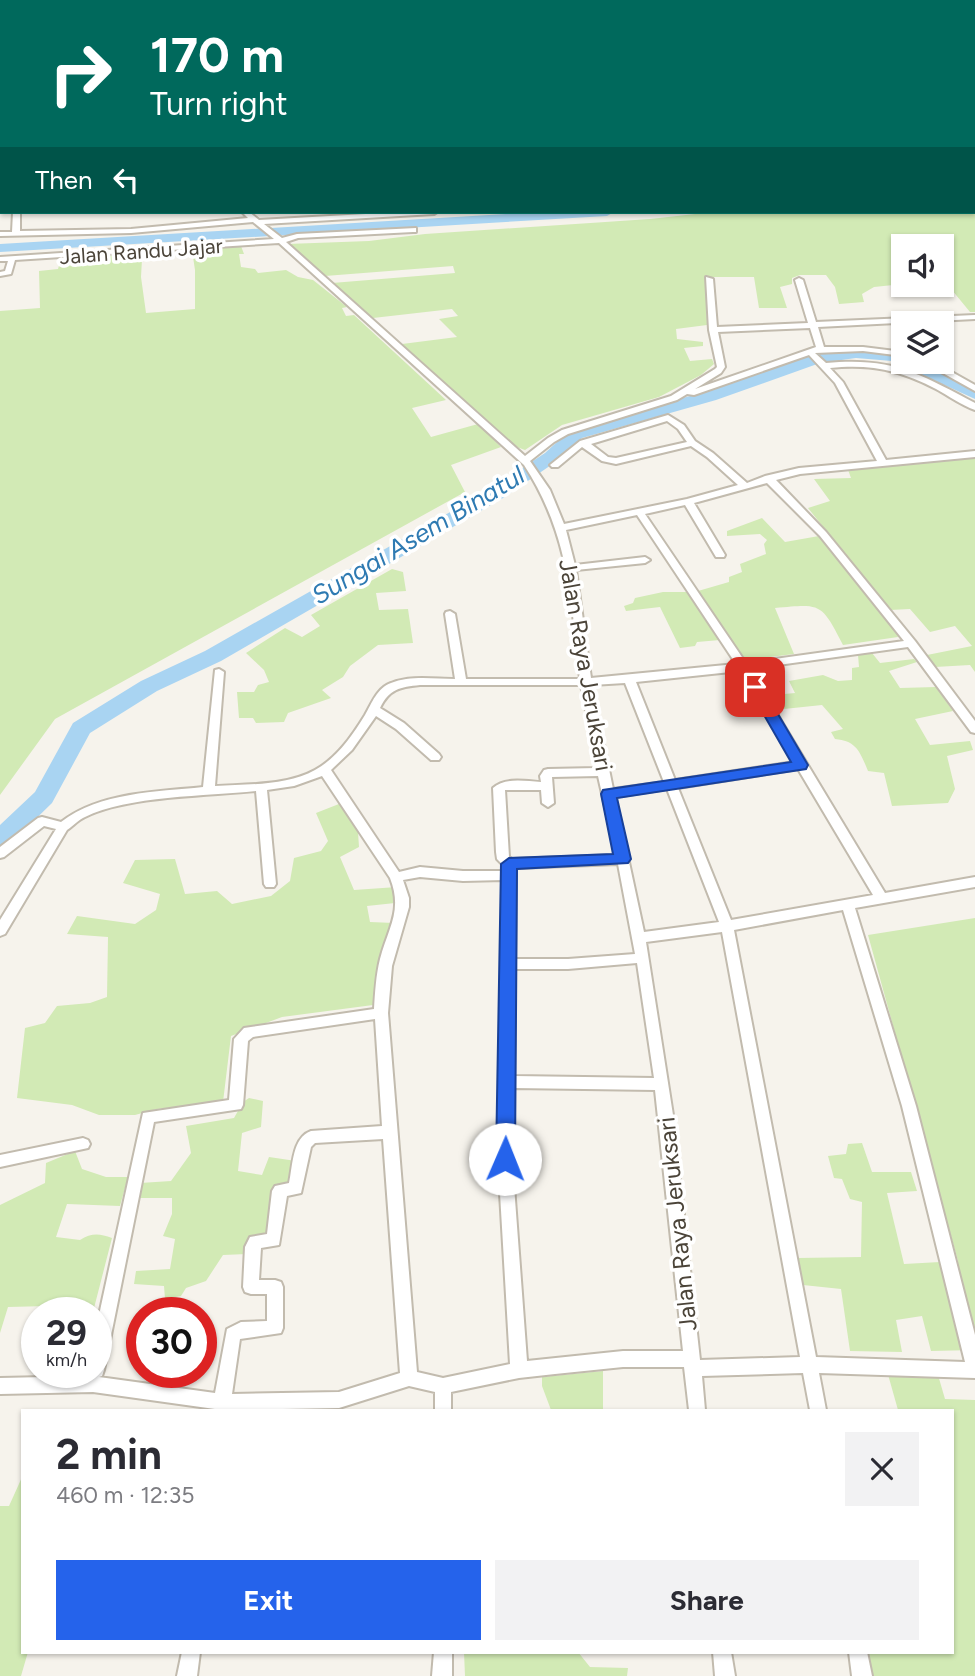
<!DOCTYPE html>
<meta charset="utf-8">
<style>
:root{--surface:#fff;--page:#f2f2f3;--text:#2b2b33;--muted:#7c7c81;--accent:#2563eb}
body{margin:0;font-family:Figtree,sans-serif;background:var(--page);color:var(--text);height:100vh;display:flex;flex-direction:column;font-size:26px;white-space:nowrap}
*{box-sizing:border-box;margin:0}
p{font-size:23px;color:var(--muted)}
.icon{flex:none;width:38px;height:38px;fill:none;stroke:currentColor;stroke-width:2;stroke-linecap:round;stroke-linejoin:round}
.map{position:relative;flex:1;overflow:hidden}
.panel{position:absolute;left:21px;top:1409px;width:933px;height:245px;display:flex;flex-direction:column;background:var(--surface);border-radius:0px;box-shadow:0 2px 5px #0004}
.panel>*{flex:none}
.guide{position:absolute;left:0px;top:0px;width:976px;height:214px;box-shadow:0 2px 5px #0004;background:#00695c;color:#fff;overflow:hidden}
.buttons{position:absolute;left:891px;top:234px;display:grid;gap:14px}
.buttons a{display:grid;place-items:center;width:63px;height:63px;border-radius:0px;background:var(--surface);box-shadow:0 2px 5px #0004;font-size:35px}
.speed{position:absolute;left:21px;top:1297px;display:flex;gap:14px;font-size:35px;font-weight:700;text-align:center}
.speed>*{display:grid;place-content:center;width:91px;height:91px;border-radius:50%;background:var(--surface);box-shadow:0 2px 5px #0004;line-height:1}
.speed small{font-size:18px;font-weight:400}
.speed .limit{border:10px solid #d22;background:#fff;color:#111}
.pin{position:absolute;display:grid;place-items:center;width:60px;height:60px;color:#fff;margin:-30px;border-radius:14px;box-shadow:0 4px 10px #0006}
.me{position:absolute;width:77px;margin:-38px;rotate:1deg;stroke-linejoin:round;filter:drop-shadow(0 0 5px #0008)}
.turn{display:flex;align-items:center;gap:24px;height:147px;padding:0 35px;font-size:32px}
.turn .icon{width:91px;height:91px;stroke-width:2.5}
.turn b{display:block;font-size:49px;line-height:60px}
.then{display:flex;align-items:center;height:66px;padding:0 35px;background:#0003;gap:14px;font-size:26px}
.round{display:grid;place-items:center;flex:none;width:74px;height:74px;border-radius:0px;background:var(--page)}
.summary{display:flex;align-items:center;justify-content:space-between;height:119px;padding:0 35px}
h1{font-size:42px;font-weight:700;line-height:52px}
.primary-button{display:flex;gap:14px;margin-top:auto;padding:14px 35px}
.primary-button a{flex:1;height:80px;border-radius:0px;background:var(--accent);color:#fff;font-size:28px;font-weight:700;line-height:80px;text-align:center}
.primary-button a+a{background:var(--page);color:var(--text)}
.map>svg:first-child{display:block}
.green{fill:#d2eab5}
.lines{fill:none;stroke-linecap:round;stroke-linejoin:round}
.river{fill:#a9d4f2;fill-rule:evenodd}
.minor-casing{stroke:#c2bbae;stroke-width:4}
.minor{fill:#fff;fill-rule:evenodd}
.route{fill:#2563eb;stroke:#184099;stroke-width:2}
.labels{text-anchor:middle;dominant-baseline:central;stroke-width:7;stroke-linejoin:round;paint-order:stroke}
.far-street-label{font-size:21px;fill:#4b4439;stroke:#fff}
.street-label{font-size:24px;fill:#4b4439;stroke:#fff}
.water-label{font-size:26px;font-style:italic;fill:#2e7ab2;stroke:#fff}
</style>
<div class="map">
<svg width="975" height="1676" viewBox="0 0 975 1676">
<rect width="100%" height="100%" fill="#f6f3ec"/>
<g class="green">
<path d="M335,0L691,2H329Z"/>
<path d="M975,183V312H970L947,284H942V247H903V284L874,287L862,294L864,302L839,304L835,287L826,275H800L792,278V284L780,287L787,308H759L754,277H706L707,325L676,329L677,339L703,342V346L684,348L690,361L712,359L714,364L701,375L659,397L562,425L525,450L514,446L402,344L457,337L439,319L458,316L452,309L373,318L332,283L455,273L453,266L325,276L287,244L369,241L425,234L650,219L713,212H975Z"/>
<path d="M241,246L244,254H239L241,267L255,269L258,273L286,270L298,277L313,280L347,307L342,308L346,316L354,315L446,400L412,408L431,437L478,424L501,447L451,465L465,492L55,719L0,795V311L40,308L39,271L58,269L61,259L161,251V257L142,259L141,277L146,313L195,309V270L192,250Z"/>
<path d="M975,457V672L970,665L935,667L927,655L972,646L955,626L930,632L910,609L890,610L808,508L830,501L814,479L851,478L847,467Z"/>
<path d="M762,518L785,542L819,536L895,628L898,637L843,645C821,602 821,604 775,608L794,654L745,660L698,591L729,582V577L742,572L740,564L766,554L764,544L767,540L760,534L727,536V531Z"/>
<path d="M392,569L403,572L406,591L376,593L379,610L408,609L413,643L378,645L350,666L343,677L322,690L331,698L288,713L284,722L256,723L253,718H239L237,692H254L258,685L269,682L264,670L246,653L285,628L302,637L320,626L311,615Z"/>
<path d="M663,592H687L720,640L697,642L695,646L680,648L660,607L626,611L624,606L633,603L635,598Z"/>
<path d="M872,653L880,663L914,659L917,662L889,671L900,688L936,687L953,711L915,719L930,745L970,741L973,750L947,756L955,789L948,803L892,806L884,773L868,771C860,752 857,741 835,739L831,732L843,729L822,705L784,709L774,695L795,693L789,681L823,675L838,681L852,680V668L859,667L858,655Z"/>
<path d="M344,802L358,832L359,847L340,857L354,890L397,887L395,903L367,906L370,922L394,923L373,1005L282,1017L231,1036L223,1102L157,1109L135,1115H99L72,1105L17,1098L25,1028L45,1023L57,1006L90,1003L107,997L108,937L67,934L77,916L135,924L156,910L160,894L123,883L135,860L175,859L185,894L217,891L232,904L271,896L290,881L294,858L321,851L328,841L316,813Z"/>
<path d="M975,918V1350L931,1351L922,1316L896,1320L902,1352L850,1351L841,1289L803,1285L798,1258L861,1257L862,1202L850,1199L842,1179L834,1178L828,1156L846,1154L848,1144L862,1143L872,1172H911L917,1191L887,1193L904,1264L958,1261L868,935Z"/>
<path d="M249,1098L263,1101L261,1127L242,1133L238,1171L262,1175L269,1157L296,1161L292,1186L277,1188L269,1234L247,1254L223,1255L206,1281L186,1288L181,1296L165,1299L164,1286L134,1284L136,1271L170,1269L175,1239L163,1236L172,1214V1198H137L140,1183L171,1181L191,1153L186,1126L234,1118L243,1102Z"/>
<path d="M75,1151L82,1169L106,1177H128L120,1206L67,1204L56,1237L80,1240C91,1233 99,1233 112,1238L93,1312H46L48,1306L8,1307L0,1333V1205L45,1183L46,1163Z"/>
<path d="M603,1371V1410H551L542,1386V1377Z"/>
<path d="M887,1371L938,1375L945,1399L975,1400V1676H871L866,1652H952V1410H898Z"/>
<path d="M23,1475V1652H28L21,1676H0V1506H9Z"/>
<path d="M464,1652H578L590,1667L628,1668L627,1676H465Z"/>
</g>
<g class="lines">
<g class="river">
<path d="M539,212H614L607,216L0,252V244Z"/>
<path d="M856,348L902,352L903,362H923L975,387V399L892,361L856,358L820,363L716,400L582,438L557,461L503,498L221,661L157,691L90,733L52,803L9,845L0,848V825L35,792L73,723L141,681L205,651L489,490L545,453L570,430L704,392L811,354Z"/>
</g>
<defs>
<g id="minor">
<rect x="175" y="0" width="6" height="2"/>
<rect x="257" y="0" width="6" height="2"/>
<rect x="295" y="0" width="6" height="2"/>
<path d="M724,0L791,2H731Z"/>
<path d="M2,125V129L0,130V126Z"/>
<path d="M13,212H20V231L131,229L248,218L242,212H249L259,220L401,212H437L434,214L264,224L282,238L297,234L416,228V232H413L298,238L286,242L525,456L548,438L562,430L671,396L715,369L717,367L709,330L706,277L713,279L717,327L808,323L795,280L799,278L803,280L816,322L975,315V319L818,327L824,347H863L903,352V356L863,351L815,353L826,363C892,357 918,373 975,403V410C961,405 949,396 936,389C899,370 871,364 830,368L843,382L886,460L975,451V457L800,474L776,480L826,532L915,641L975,721V733L971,732L908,647L750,669L885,893L975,877V887L855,908L916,1106L975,1335V1378L819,1373L826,1410H810L803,1373L702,1376L705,1410H689L684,1367H623L555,1374L519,1378L451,1392V1410H435V1392L409,1386L339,1408L222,1410L93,1392L0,1394V1378L91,1376L89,1372H96V1329L143,1113L229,1100L234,1039L244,1028L374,1009C375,992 376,975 380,959C388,928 403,911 390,878L322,776L294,786L267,790L276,884L274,887H266L264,884L256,791C207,796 127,796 85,817C78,820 73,826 67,830L5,934L0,936V920L56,829L44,826L4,857L0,858V847L38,818L42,817L61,822C100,792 156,792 203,787L215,670L219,669L224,672L215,786C247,784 286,786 315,770C337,758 352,736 365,715C372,703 377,688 391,683C410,675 435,679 455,679L445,614L446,612L450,611L455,614L466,679H580C571,599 569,534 524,465L279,243L15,260L11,274L0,276V272L5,271L8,261H0V257L274,239L253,222L131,233L0,236V232H12ZM810,328L816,347L695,389L721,373L725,367L718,332ZM809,355L835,383L877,461L799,468L765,476L747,483L713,453L695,441L684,425L668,415L580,441L550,465L552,467H558L582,447L602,461L616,464L691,446L707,457L738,485L687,499L564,524L550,490L530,461L554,442L568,434L677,400L687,394L694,395ZM667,421L678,429L687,442L616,458L608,457L591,444ZM767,483L820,536L904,641L746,663L645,514L685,505L716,557H724L725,555L694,503ZM637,515L736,664L591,678L576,570L645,563L650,560L645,557L575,565L566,530ZM740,671L794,762L675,780L636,682ZM625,683L664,782L613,789L592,685ZM420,685H581L597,768L548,769L544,770L540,776L541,782C525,781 505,777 493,788L496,852L497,859L504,866V871H463L420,867L399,872L331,770L352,750L376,716L396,729L431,760H439L441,757L439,754L404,723L380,708C389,689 400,687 420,685ZM798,769L873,895L731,920L678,788ZM598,776L616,855L512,859L509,857L505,790H541L542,803L548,807L554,803L552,777ZM667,789L719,922L644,932L615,797ZM618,864L635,954L568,959H515L516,868ZM420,877L463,881L503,880L498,1159L510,1364L443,1378L417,1372L388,1013L392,966L409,907V898L403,880ZM843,910L902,1106L965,1362L816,1357L734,930ZM722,932L800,1357L700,1360L673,1115L646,942ZM637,963L654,1078L514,1076L515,969H568ZM375,1019L382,1126L311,1131C292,1138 293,1165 289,1183L275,1186L272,1191L267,1234L250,1237L245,1247L243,1287L245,1292L251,1294H267V1321L241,1322L227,1329L215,1393L99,1377L102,1376L104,1370L154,1122L241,1109L243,1105L248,1041L253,1037ZM513,1088L655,1090L683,1351H623L527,1361L512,1159ZM383,1139L400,1373L339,1392L232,1394L240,1339L281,1333L283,1328V1287L281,1282L275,1280H259L261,1248L279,1245L287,1196L301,1193L311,1147L315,1143Z"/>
<path d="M923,362H934L975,385V391Z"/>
<path d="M83,1138L88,1140L90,1144L88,1148L0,1167V1155Z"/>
<path d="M182,1652H200L197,1676H177Z"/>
<path d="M434,1652H452V1676H432Z"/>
<path d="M713,1652H731L735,1676H715Z"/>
<path d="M849,1652H867L872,1676H852Z"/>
</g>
</defs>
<use href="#minor" class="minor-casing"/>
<use href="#minor" class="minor"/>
</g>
<path class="route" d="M755,682L762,687L808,765L806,769L617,798L631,859L628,863L517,869L515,1159L512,1165L505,1168L499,1165L496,1159L501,864L509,858L613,854L601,794L603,790L791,762L748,687Z"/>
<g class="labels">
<g class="far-street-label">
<text transform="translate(141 251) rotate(-4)">Jalan Randu Jajar</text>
</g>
<g class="street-label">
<text transform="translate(586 665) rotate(80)">Jalan Raya Jeruksari</text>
<text transform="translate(677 1224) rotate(-96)">Jalan Raya Jeruksari</text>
</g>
<g class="water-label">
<text transform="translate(418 535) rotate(-31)">Sungai Asem Binatul</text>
</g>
</g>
</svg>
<div class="buttons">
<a><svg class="icon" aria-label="sound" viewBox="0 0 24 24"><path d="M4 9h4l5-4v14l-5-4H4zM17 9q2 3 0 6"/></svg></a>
<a><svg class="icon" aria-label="layers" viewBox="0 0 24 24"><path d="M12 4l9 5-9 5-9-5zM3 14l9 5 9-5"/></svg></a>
</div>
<div class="speed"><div>29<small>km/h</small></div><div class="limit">30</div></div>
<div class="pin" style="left:755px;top:687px;background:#d93025"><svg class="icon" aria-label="arrive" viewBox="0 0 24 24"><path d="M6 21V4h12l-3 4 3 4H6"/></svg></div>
<svg class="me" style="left:505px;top:1159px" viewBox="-20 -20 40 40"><circle r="19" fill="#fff"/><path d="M0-13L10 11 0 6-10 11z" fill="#2563eb"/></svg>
<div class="guide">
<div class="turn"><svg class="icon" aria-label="right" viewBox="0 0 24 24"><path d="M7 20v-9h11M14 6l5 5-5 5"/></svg><div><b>170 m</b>Turn right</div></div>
<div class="then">Then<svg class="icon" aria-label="left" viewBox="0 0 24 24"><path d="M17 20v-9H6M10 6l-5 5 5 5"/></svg></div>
</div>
<section class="panel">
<div class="summary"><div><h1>2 min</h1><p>460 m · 12:35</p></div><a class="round"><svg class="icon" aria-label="close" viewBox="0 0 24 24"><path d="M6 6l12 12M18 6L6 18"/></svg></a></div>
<div class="primary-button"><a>Exit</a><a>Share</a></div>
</section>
</div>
